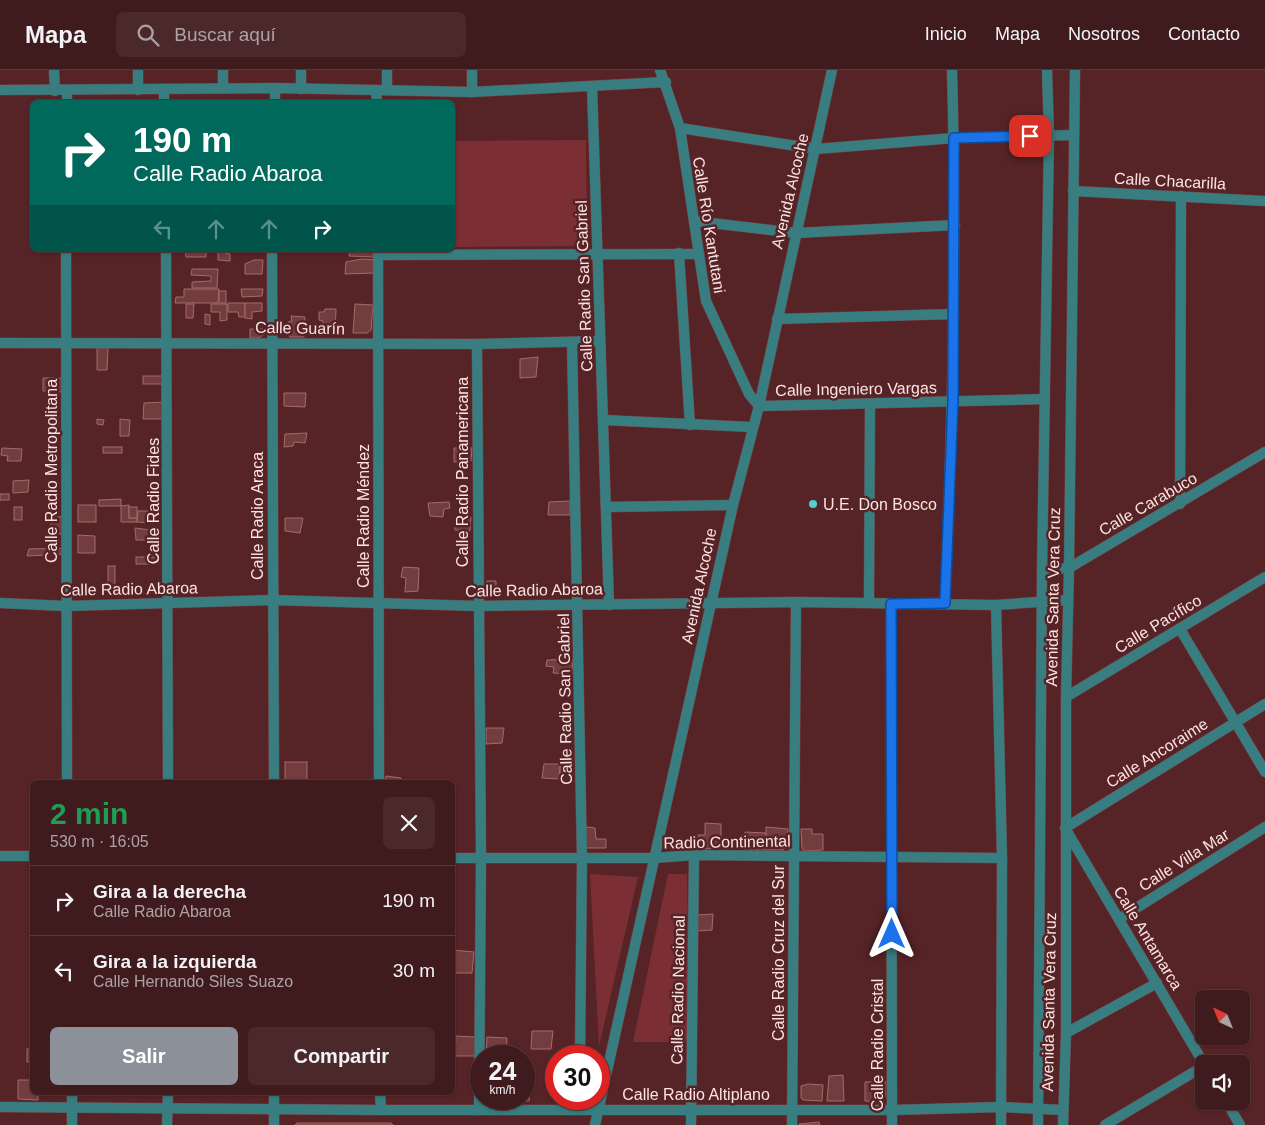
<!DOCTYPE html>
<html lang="es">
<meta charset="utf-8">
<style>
:root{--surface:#401b1d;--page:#4b282a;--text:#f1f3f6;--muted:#aea1a4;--line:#59393b;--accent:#8c9099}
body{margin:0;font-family:Helvetica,sans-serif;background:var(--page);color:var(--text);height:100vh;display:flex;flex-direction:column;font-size:19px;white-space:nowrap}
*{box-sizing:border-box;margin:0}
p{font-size:16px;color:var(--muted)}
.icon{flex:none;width:28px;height:28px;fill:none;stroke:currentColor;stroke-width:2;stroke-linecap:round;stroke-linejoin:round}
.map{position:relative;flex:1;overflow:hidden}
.panel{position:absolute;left:30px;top:710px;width:425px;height:315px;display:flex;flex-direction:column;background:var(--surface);border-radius:8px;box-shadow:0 1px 4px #0004,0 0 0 1px var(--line)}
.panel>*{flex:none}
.banner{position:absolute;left:30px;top:30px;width:425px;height:152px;border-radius:8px;box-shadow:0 1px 4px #0004,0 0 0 1px var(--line);background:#00695c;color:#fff;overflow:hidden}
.needle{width:32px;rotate:317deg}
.fabs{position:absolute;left:1195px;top:920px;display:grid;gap:10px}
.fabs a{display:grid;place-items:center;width:55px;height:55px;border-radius:8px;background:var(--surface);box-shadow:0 1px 4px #0004,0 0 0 1px var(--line);font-size:25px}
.speed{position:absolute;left:470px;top:975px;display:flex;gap:10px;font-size:25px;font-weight:700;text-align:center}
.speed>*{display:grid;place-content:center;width:65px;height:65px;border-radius:50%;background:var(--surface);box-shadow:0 1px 4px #0004,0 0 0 1px var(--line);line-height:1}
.speed small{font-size:12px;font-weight:400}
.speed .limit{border:8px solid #d22;background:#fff;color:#111}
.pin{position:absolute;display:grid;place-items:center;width:42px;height:42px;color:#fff;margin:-21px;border-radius:10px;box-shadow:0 2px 8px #0006}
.me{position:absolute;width:55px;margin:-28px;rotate:0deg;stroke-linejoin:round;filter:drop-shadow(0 0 4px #0008)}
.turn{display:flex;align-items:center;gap:18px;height:105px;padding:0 20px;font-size:22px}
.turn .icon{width:65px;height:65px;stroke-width:2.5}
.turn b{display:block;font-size:35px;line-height:42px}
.lanes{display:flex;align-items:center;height:48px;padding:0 20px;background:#0003;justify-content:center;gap:25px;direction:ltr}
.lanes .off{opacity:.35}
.round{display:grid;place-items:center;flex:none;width:52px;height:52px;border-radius:8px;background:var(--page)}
.summary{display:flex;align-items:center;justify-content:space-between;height:85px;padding:0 20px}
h1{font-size:30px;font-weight:800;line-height:38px;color:#1e9e55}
.button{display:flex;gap:10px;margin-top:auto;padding:10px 20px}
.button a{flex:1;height:58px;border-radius:8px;background:var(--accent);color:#fff;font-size:20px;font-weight:800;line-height:58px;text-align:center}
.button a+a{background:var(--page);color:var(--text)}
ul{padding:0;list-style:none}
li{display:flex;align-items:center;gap:15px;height:70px;padding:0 20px;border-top:1px solid var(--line)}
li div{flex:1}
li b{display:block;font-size:19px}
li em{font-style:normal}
header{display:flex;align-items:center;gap:30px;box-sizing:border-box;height:70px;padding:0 25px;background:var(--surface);border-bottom:1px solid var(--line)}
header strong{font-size:24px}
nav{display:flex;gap:28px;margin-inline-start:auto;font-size:18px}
.search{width:350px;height:45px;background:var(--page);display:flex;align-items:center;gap:12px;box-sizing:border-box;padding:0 18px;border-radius:8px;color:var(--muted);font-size:19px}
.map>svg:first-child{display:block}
.green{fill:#7b2e34}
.building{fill:#733d3f;stroke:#a56a6b}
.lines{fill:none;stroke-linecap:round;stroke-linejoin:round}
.minor-casing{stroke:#714245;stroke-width:11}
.tertiary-casing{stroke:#714245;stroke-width:11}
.minor{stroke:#387e80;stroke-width:10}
.tertiary{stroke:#387e80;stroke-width:10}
.route-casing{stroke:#114b97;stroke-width:12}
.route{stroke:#1a73e8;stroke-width:9}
.poi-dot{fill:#52ccd1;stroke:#562427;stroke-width:2}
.labels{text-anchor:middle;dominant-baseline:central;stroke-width:5;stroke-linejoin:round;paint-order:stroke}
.street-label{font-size:16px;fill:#fde2e1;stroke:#562427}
.poi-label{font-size:16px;fill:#fde2e1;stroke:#562427;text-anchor:start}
</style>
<header>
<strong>Mapa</strong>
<div class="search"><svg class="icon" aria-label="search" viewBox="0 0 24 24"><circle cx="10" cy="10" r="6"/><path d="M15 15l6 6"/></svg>Buscar aquí</div>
<nav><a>Inicio</a><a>Mapa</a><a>Nosotros</a><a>Contacto</a></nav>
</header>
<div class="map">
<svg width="1265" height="1055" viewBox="0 0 1265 1055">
<rect width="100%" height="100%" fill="#562427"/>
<g class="green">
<path d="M586,70L587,176L453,177V71Z"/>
<path d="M590,804L638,807L599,976Z"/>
<path d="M668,804H687L690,972H633Z"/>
</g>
<g class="building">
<path d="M185,180H206V187H186Z"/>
<path d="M218,180H226L225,183L230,184V191L218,190Z"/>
<path d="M350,180H373V187L349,186Z"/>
<path d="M362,189L374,190L373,203L345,204L346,192Z"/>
<path d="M254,190H263L262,204H245V194Z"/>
<path d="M192,199H218L217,218H192V212L211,211V206L191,205Z"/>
<path d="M184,219H219L218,233H175L176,227H184Z"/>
<path d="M241,219H263L262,226L242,227Z"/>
<rect x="219" y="221" width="7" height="12"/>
<path d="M228,233H245V247H239L238,242H228Z"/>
<path d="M245,233H262V241L252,242V249L245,248Z"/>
<path d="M186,234H194L193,248H186Z"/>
<path d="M211,234H227V250L220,251V242H211Z"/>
<path d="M355,234L373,235L371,260L367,263H353Z"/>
<path d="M325,239H336L335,264H323V251L319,250V242H324Z"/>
<path d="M205,244L210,245V255L205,254Z"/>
<path d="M291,246L305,247L304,267H290L287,264L288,252L292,251Z"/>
<path d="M250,259H263V265L259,268H250Z"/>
<path d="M97,278H108L107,300H97Z"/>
<path d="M538,287L536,307L520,308V289Z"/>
<rect x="143" y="306" width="21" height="8"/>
<path d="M43,308H64V322L43,321Z"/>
<path d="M284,323H306L305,337L284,336Z"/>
<path d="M165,332L164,349H143L144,333Z"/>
<path d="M97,349L104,350L103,355L97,354Z"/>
<path d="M120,349L130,350L129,366H120Z"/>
<path d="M307,363L305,373L294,372L293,376L284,377L285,364Z"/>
<rect x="103" y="377" width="19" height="6"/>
<path d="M2,378L22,379L21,391H7L8,386L1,385Z"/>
<path d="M454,378H472L471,391L454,392Z"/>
<path d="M29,410L28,422L13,423V411Z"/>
<rect x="0" y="424" width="9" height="6"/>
<path d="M121,429V436H99V430Z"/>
<path d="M570,431V445H548L549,432Z"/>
<path d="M449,432L450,438L444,439L443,447L430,446L428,433Z"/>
<rect x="78" y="435" width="18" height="17"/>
<path d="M129,435V448H137V452H121V436Z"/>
<rect x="14" y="437" width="8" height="13"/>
<rect x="129" y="437" width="8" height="11"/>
<path d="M138,441H148L147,453L137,452Z"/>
<path d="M66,446V464H51V448Z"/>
<path d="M455,447H471L470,461L455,460Z"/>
<path d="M285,448H303L300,463L285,461Z"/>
<path d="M135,458L151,460V470H136Z"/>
<path d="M78,465L95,466V483H78Z"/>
<path d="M65,478V484L27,486L29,479Z"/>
<rect x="136" y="487" width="22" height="7"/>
<rect x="108" y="496" width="7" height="20"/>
<path d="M403,497L419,498L418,521L405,522L406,508L401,507Z"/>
<path d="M487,511H496V524H489L486,520Z"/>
<path d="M573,589L572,604L553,603L554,597L546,596L547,590Z"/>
<path d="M486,658H504L502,673L486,674Z"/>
<path d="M560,691H573L572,706H561Z"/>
<rect x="285" y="692" width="22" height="20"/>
<path d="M544,694H560L559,709L542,708Z"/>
<path d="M386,706L401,708L400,712H385Z"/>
<path d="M705,753L721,754V778L702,779L699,776L698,765H705Z"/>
<path d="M587,757L595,758L596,769H606V778H587L584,771Z"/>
<path d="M766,757L788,759L787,776L783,780H766Z"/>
<path d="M801,759H812V764H823V780L805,781L802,779Z"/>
<path d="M745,762L766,763V780H745Z"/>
<path d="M713,844L712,860L697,861V845Z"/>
<path d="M452,880L474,882L472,903H452Z"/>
<path d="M532,961H553L551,979H531Z"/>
<path d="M456,966L475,967V986H455Z"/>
<path d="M487,967L507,968L506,986H486Z"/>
<rect x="27" y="979" width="5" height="13"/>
<path d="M843,1005L844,1031H827L829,1006Z"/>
<path d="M18,1010H32V1022H38V1030L18,1029Z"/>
<path d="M865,1012H886L885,1028L877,1032L865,1031Z"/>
<path d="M524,1013L531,1014L529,1031H509V1029H524Z"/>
<path d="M808,1014L823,1015L822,1031L803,1030L801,1028V1016Z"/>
<path d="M819,1052L820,1055H799V1054Z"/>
<path d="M297,1053H391L393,1055H295Z"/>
</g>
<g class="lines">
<defs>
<g id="minor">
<path d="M54,0L55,21"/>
<path d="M138,0V20"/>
<path d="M223,0V18"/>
<path d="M301,0V19"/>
<path d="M387,0V20"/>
<path d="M472,0V22"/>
<path d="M660,0L680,58L706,231L749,324L759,336L1045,329"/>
<path d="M592,16L609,535"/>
<path d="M164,19V32"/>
<path d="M0,20L275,18L472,22L666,12"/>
<path d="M376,20L377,32"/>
<path d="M67,32V21"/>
<path d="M275,32V18"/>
<path d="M680,58L816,79L954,68L1074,65"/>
<path d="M1073,121L1265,131"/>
<path d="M694,151L796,163L955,155"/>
<path d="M66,180L67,712"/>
<path d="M166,180L168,712"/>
<path d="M272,180L274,712"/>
<path d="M378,180L379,712"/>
<path d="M679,183L690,355"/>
<path d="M378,185L699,184"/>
<path d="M777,249L954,244"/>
<path d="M572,272L582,788L580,986"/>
<path d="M0,273L477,274L599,271"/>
<path d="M477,274L481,788L479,1040"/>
<path d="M604,350L751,357"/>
<path d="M1180,434L1181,126"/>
<path d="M606,437L733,435"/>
<path d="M1042,500L1069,498L1265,382"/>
<path d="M869,532L870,334"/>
<path d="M945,533C952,355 957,178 952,0"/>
<path d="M891,534L892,1055"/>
<path d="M996,535L1002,788L1001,1055"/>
<path d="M1180,559L1265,702"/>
<path d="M1066,627L1265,507"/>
<path d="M0,786H32"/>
<path d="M452,788H654L694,785L1002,788"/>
<path d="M1119,849L1265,757"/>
<path d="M1066,963L1157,913"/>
<path d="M1204,994L1065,758L1265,634"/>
<path d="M72,1022V1055"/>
<path d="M380,1022L381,1040"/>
<path d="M1226,1031L1240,1055"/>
<path d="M0,1037L381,1040H892L1001,1037L1063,1040"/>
<path d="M167,1055L168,1022"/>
<path d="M274,1055V1022"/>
<path d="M691,1055L694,785"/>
<path d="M792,1055L796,532"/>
<path d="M1105,1055L1204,996"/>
</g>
<g id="tertiary">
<path d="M0,533L66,536L272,530L478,536L796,532L996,535L1068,530"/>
<path d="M595,1055L733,435L759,336L832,0"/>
<path d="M1038,1055L1042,500L1049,65L1047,0"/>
<path d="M1063,1055L1066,963V627L1069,498L1075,0"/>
</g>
</defs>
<use href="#minor" class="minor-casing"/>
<use href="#tertiary" class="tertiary-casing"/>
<use href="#minor" class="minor"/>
<use href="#tertiary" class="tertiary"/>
</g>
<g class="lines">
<defs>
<path id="route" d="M892,864L891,534L945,533L953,331L954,68L1030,66"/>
</defs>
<use href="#route" class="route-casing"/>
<use href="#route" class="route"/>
</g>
<circle class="poi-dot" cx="813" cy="434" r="5"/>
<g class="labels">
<g class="street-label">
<text transform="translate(1170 111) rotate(3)">Calle Chacarilla</text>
<text transform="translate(790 121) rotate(-77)">Avenida Alcoche</text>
<text transform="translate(709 155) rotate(81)">Calle Río Kantutani</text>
<text transform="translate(584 216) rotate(-92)">Calle Radio San Gabriel</text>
<text transform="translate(300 258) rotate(1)">Calle Guarín</text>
<text transform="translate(856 319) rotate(-1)">Calle Ingeniero Vargas</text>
<text transform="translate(51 401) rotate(-90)">Calle Radio Metropolitana</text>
<text transform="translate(462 402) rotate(-90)">Calle Radio Panamericana</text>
<text transform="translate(153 431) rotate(-90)">Calle Radio Fides</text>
<text transform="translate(1148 434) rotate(-30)">Calle Carabuco</text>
<text transform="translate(257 446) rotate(-90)">Calle Radio Araca</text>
<text transform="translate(363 446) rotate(-90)">Calle Radio Méndez</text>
<text transform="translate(699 516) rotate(-78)">Avenida Alcoche</text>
<text transform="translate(129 519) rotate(-1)">Calle Radio Abaroa</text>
<text transform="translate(534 520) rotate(-1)">Calle Radio Abaroa</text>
<text transform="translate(1053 527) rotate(-89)">Avenida Santa Vera Cruz</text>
<text transform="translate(1158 554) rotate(-31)">Calle Pacífico</text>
<text transform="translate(565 629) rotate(-91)">Calle Radio San Gabriel</text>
<text transform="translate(1157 683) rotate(-32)">Calle Ancoraime</text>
<text transform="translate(727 772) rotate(-1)">Radio Continental</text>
<text transform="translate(1184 790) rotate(-32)">Calle Villa Mar</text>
<text transform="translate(1148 868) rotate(59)">Calle Antamarca</text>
<text transform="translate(778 883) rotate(-90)">Calle Radio Cruz del Sur</text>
<text transform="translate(678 920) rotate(-89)">Calle Radio Nacional</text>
<text transform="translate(1049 932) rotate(-89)">Avenida Santa Vera Cruz</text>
<text transform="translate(877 975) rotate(-90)">Calle Radio Cristal</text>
<text x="696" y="1024">Calle Radio Altiplano</text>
</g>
<g class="poi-label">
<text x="823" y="434">U.E. Don Bosco</text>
</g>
</g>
</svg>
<div class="fabs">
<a><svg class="needle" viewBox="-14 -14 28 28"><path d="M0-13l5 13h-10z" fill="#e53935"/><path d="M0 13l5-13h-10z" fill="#aea1a4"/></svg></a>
<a><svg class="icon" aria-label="sound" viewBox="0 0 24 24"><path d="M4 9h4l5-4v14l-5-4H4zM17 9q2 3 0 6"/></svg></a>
</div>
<div class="speed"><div>24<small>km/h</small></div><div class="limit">30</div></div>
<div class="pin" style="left:1030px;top:66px;background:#d93025"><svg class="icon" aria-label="arrive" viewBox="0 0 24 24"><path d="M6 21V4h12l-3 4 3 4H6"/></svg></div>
<svg class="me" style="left:892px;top:864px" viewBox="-20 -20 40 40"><path d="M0-17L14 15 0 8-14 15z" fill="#1a73e8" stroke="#fff" stroke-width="4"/></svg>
<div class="banner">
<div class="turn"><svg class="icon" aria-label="right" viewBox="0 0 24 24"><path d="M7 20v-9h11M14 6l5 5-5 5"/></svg><div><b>190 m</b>Calle Radio Abaroa</div></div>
<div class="lanes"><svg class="icon off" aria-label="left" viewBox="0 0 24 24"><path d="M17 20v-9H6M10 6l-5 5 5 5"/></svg><svg class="icon off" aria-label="ahead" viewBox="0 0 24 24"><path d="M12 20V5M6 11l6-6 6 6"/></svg><svg class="icon off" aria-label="ahead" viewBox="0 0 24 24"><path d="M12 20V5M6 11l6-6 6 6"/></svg><svg class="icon" aria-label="right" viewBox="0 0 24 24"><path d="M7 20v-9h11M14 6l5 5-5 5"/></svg></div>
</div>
<section class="panel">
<div class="summary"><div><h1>2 min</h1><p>530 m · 16:05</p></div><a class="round"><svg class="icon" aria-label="close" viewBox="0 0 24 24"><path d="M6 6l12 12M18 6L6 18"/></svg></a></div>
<ul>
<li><svg class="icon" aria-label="right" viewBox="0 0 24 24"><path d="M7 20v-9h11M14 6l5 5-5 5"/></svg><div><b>Gira a la derecha</b><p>Calle Radio Abaroa</p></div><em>190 m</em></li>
<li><svg class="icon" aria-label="left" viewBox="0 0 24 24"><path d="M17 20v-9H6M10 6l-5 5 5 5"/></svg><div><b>Gira a la izquierda</b><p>Calle Hernando Siles Suazo</p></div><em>30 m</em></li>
</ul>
<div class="button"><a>Salir</a><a>Compartir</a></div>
</section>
</div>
